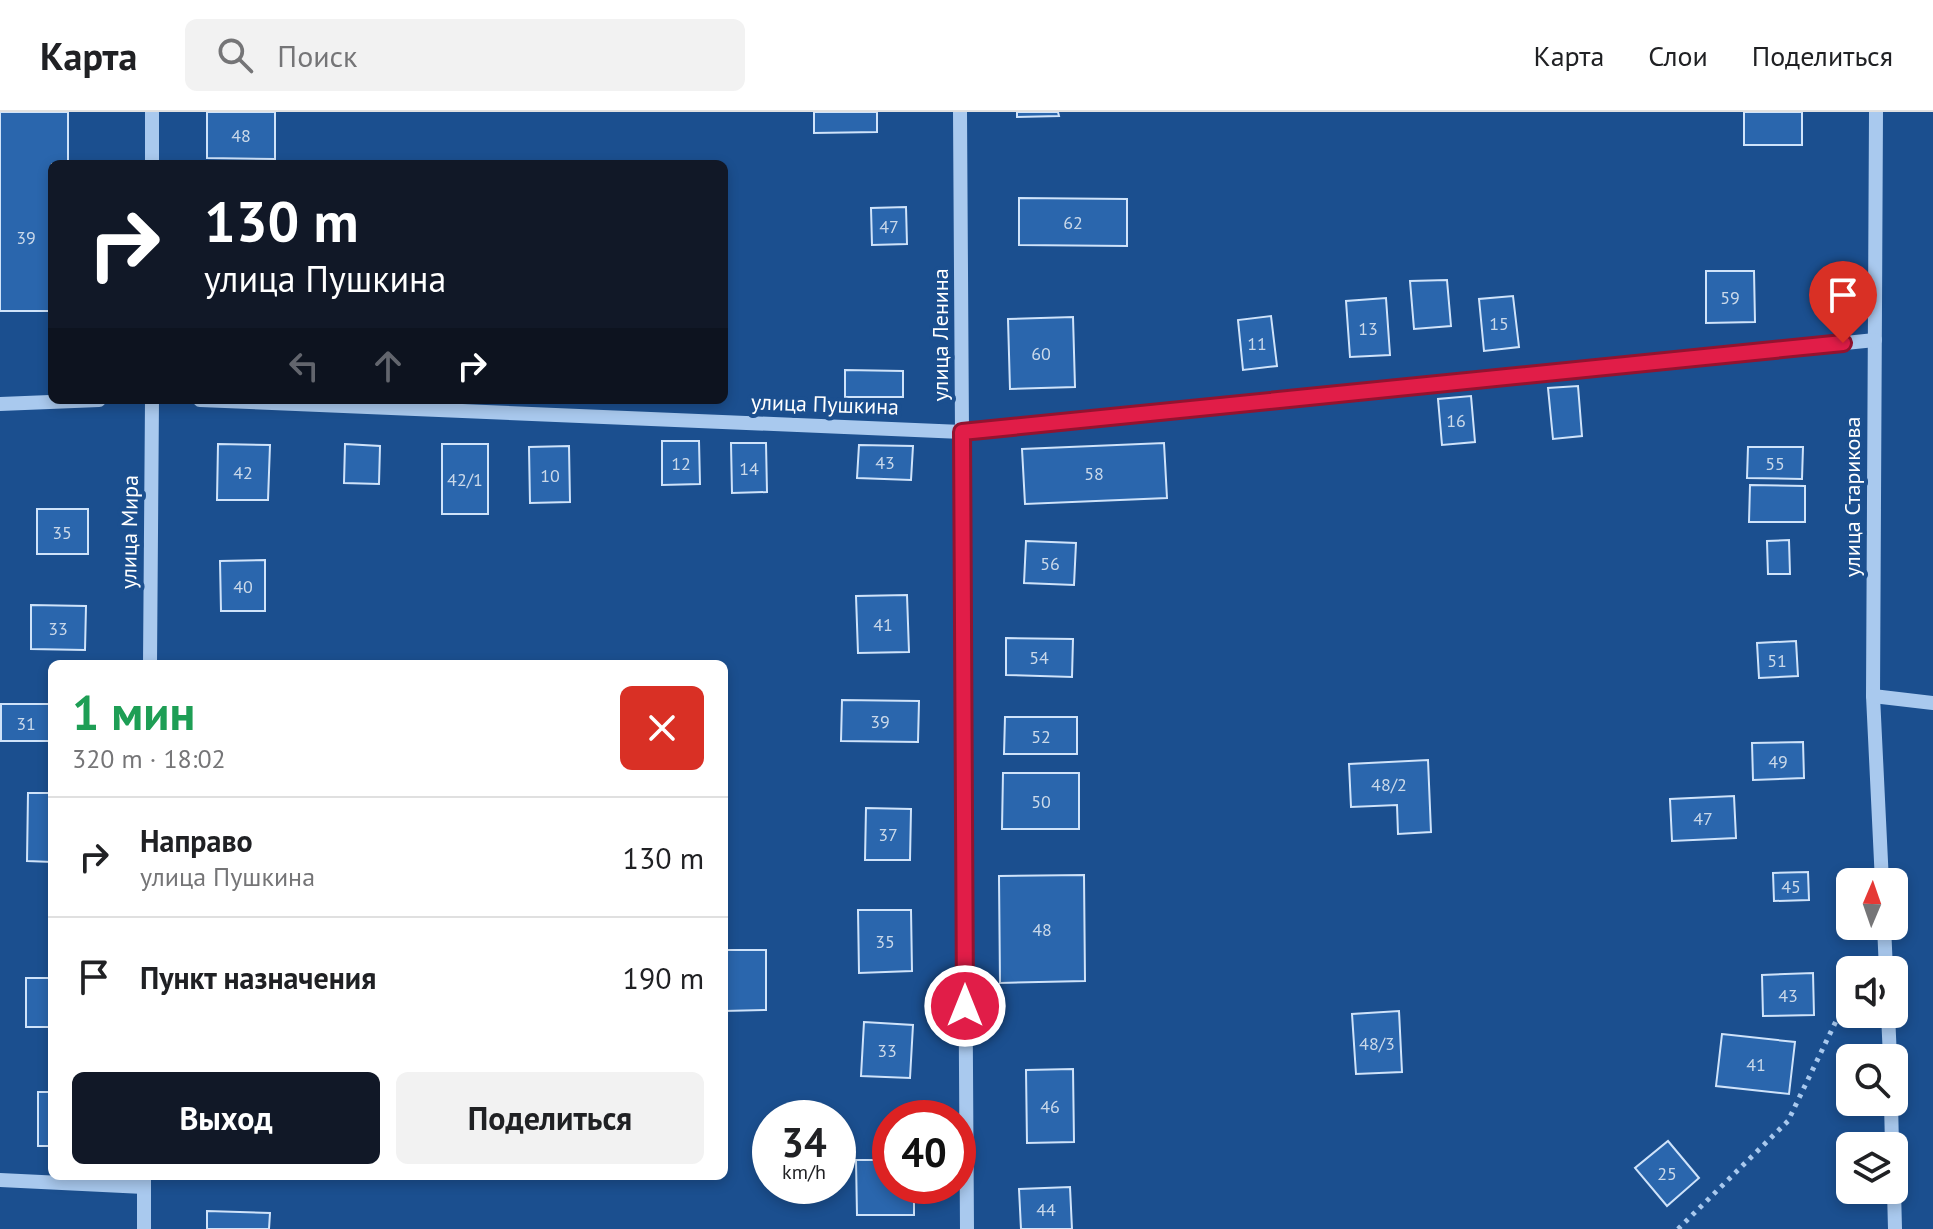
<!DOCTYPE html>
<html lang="ru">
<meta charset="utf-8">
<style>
:root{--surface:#fff;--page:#f2f2f2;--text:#202124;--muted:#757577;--line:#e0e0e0;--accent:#111827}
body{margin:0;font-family:"PT Sans",sans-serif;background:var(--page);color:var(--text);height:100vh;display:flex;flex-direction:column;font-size:30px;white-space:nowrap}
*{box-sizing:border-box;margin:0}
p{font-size:26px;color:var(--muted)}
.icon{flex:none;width:44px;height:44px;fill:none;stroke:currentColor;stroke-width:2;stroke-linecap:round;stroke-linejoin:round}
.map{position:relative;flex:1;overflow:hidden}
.side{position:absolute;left:48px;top:548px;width:680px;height:520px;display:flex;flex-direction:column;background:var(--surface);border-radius:12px;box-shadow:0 4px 12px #0003}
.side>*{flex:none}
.hud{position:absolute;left:48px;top:48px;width:680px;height:244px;border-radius:12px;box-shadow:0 4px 12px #0003;background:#111827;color:#fff;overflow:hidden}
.needle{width:52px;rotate:2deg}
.fabs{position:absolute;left:1836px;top:756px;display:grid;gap:16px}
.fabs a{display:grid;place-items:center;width:72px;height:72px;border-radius:12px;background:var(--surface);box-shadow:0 4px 12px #0003;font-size:40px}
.speed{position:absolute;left:752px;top:988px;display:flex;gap:16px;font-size:40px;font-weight:700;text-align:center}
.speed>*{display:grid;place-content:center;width:104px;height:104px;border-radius:50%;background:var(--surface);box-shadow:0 4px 12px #0003;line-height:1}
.speed small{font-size:20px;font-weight:400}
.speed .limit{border:12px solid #d22;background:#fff;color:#111}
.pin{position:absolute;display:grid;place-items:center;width:68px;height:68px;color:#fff;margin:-82px -34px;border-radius:50% 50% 50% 0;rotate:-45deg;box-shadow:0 0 8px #0007}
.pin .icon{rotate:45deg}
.me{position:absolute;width:88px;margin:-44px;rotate:0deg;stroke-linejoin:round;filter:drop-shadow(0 0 6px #0008)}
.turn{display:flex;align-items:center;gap:28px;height:168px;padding:0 24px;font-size:36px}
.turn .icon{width:104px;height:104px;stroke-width:2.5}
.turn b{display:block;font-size:56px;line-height:68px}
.lanes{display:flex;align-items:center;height:76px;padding:0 24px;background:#0003;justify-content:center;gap:40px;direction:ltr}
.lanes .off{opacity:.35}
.round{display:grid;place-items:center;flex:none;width:84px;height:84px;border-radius:12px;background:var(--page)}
.head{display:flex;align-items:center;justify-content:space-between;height:136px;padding:0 24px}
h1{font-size:48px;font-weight:700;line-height:60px;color:#1e9e55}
.action{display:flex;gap:16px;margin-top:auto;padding:16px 24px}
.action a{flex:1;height:92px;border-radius:12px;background:var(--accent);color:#fff;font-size:32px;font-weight:700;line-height:92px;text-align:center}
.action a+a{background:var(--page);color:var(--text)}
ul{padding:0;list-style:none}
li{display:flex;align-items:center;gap:24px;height:120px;padding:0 24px;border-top:2px solid var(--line)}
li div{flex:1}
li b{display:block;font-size:30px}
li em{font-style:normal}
header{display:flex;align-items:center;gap:48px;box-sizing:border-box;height:112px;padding:0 40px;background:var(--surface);border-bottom:2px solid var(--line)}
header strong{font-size:38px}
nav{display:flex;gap:44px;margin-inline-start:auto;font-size:28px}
.search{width:560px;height:72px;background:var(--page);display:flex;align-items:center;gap:20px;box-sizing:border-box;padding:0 28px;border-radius:12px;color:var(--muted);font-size:30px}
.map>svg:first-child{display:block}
.building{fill:#2a66ad;stroke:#cfe3fa;stroke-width:2}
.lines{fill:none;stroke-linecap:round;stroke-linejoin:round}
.path{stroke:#a9c9ee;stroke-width:5;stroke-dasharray:4 6;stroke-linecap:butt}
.minor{stroke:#a9c9ee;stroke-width:14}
.route-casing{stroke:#92132f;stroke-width:20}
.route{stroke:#e11d48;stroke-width:14}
.labels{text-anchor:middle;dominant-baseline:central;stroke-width:8;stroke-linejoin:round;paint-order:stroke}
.number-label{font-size:18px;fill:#cad9ea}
.street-label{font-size:22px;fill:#fff;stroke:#1b4f8f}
</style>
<header>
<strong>Карта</strong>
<div class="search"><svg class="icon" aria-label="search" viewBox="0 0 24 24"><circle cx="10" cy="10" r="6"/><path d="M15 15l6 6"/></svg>Поиск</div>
<nav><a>Карта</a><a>Слои</a><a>Поделиться</a></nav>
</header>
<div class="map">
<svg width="1933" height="1117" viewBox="0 0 1933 1117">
<rect width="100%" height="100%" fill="#1b4f8f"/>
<g class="building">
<path d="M0,0H68V52H52V199H0Z"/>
<path d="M207,0H275V47L207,46Z"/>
<path d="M814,0H877V20L814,21Z"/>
<path d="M1017,0H1058L1059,4L1017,5Z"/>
<rect x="1744" y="0" width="58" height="33"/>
<path d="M1019,86L1127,87V134L1019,133Z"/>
<path d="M906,95L907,132L872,133L871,96Z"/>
<path d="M1706,159H1754L1755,210L1706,211Z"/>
<path d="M1447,168L1451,214L1414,217L1410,169Z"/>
<path d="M1513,184L1519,235L1484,239L1479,187Z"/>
<path d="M1386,186L1390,243L1350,245L1346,189Z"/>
<path d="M1271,204L1277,254L1243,258L1238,208Z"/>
<path d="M1073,205L1075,275L1010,277L1008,207Z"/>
<path d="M845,258L903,259V285H845Z"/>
<path d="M1578,274L1582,324L1553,327L1548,276Z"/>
<path d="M1471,284L1475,330L1442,333L1438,287Z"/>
<path d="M662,329H699L700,372L662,373Z"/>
<path d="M731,331H766L767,380L732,381Z"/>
<path d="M1164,331L1167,386L1025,392L1022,337Z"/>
<path d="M218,332L270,333L268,388H217Z"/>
<path d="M345,332L380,334L379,372L344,371Z"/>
<rect x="442" y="332" width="46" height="70"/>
<path d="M859,333L913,334L911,368L857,366Z"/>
<path d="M569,334L570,390L530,391L529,335Z"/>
<path d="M1748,335H1803L1802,367L1747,366Z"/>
<path d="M1750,373L1805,374V410H1749Z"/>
<rect x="37" y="397" width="51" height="45"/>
<path d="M1789,428L1790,462H1768L1767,429Z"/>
<path d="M1026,429L1076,431L1074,473L1024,471Z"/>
<path d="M265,448V499H221L220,449Z"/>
<path d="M907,483L909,540L858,541L856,484Z"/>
<path d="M31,493L86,494L85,538L31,537Z"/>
<path d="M1006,526L1073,527L1072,565L1006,563Z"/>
<path d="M1796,529L1798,564L1759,566L1757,531Z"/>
<path d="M842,588L919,589L918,630L841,629Z"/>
<rect x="1" y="592" width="51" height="37"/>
<path d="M1005,605H1077V642H1004Z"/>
<path d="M1803,630L1804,666L1753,668L1752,631Z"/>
<path d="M1428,648L1431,720L1398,722L1397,693L1351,695L1349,652Z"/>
<path d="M1003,661H1079V717H1002Z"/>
<path d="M28,681H52V750L27,749Z"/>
<path d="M1734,684L1736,726L1672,729L1670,687Z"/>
<path d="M866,696L911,697L910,748H865Z"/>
<path d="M1808,760L1809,788L1774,789L1773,761Z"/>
<path d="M1084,763L1085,869L1000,871L999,764Z"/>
<path d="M858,798H911L912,859L859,861Z"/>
<path d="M724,838H766V898L724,899Z"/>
<path d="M1813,861L1814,903L1763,904L1762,863Z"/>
<rect x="26" y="866" width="26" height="49"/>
<path d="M1399,899L1402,960L1356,962L1352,902Z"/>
<path d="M864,910L913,913L910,966L861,964Z"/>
<path d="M1722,922L1795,930L1789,982L1716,974Z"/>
<path d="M1073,957L1074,1030L1027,1031L1026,958Z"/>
<rect x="38" y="980" width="14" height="54"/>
<path d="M1668,1029L1699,1066L1667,1094L1635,1056Z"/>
<path d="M856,1048H890V1074H914V1103H857Z"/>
<path d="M1070,1075L1072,1117H1021L1019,1077Z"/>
<path d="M207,1099L270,1101L269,1117H207Z"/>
</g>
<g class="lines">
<path class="path" d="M1678,1117L1788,1009L1850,880"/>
<g class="minor">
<path d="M152,0V52"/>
<path d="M960,0L967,1117"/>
<path d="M1876,0L1873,584L1882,770"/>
<path d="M200,288L962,320L1875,228"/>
<path d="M0,292L99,288"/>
<path d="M150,552L152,288"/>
<path d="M1873,584L1933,591"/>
<path d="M1884,814L1886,858"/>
<path d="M1888,902L1890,946"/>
<path d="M1891,990L1892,1034"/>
<path d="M0,1068L144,1075"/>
<path d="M1894,1078L1895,1117"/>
<path d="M144,1117V1064"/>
</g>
</g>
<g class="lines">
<defs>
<path id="route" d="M965,894L962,320L1843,231"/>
</defs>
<use href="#route" class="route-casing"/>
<use href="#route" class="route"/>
</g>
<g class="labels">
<g class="number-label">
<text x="241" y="23">48</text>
<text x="1073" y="110">62</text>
<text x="889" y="114">47</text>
<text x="26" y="125">39</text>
<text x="1730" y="185">59</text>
<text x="1499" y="211">15</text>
<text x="1368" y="216">13</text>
<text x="1257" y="231">11</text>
<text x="1041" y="241">60</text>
<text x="1456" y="308">16</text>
<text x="885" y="350">43</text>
<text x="681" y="351">12</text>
<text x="1775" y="351">55</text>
<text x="749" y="356">14</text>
<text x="243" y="360">42</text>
<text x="1094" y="361">58</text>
<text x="550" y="363">10</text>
<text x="465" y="367">42/1</text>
<text x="62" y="420">35</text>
<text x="1050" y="451">56</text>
<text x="243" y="474">40</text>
<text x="883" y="512">41</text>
<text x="58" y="516">33</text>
<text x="1039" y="545">54</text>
<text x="1777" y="548">51</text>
<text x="880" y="609">39</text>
<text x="26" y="611">31</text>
<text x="1041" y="624">52</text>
<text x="1778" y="649">49</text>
<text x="1389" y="672">48/2</text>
<text x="1041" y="689">50</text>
<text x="1703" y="706">47</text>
<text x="888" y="722">37</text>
<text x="1791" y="774">45</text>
<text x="1042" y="817">48</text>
<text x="885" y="829">35</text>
<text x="1788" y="883">43</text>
<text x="1377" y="931">48/3</text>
<text x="887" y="938">33</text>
<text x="1756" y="952">41</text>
<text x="1050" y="994">46</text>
<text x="1667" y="1061">25</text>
<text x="1046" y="1097">44</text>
</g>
<g class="street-label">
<text transform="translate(940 223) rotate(-90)">улица Ленина</text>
<text transform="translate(825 292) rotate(2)">улица Пушкина</text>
<text transform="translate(1852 385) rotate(-90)">улица Старикова</text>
<text transform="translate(129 420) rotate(-89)">улица Мира</text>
</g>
</g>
</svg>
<div class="fabs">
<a><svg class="needle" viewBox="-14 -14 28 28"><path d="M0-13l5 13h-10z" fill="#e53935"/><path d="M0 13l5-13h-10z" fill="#757577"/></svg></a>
<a><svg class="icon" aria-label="sound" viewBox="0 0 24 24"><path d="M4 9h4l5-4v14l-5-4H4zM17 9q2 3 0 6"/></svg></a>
<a><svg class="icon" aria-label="search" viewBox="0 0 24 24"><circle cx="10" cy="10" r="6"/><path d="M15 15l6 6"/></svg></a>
<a><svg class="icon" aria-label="layers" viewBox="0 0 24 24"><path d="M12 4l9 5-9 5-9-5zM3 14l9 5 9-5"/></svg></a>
</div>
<div class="speed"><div>34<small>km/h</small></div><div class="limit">40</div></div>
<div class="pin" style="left:1843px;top:231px;background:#d93025"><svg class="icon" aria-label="arrive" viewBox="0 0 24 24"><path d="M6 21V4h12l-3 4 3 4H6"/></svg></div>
<svg class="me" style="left:965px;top:894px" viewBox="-20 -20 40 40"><circle r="17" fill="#e11d48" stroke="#fff" stroke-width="3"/><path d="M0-11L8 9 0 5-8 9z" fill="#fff"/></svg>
<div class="hud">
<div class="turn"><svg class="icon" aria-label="right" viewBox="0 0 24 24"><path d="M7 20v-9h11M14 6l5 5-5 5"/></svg><div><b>130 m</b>улица Пушкина</div></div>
<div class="lanes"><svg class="icon off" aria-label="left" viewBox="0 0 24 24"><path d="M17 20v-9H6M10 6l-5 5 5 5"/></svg><svg class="icon off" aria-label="ahead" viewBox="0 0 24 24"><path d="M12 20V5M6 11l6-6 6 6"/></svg><svg class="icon" aria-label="right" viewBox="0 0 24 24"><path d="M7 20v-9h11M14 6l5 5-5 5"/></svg></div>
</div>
<section class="side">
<div class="head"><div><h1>1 мин</h1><p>320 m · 18:02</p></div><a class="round" style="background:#d93025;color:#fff"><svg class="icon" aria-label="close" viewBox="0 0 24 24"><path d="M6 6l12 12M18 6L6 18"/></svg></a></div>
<ul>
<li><svg class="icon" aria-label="right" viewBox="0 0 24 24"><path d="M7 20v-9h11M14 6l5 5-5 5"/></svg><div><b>Направо</b><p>улица Пушкина</p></div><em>130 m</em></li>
<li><svg class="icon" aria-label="arrive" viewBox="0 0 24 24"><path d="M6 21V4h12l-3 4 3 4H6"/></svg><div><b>Пункт назначения</b></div><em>190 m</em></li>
</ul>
<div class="action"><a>Выход</a><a>Поделиться</a></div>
</section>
</div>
